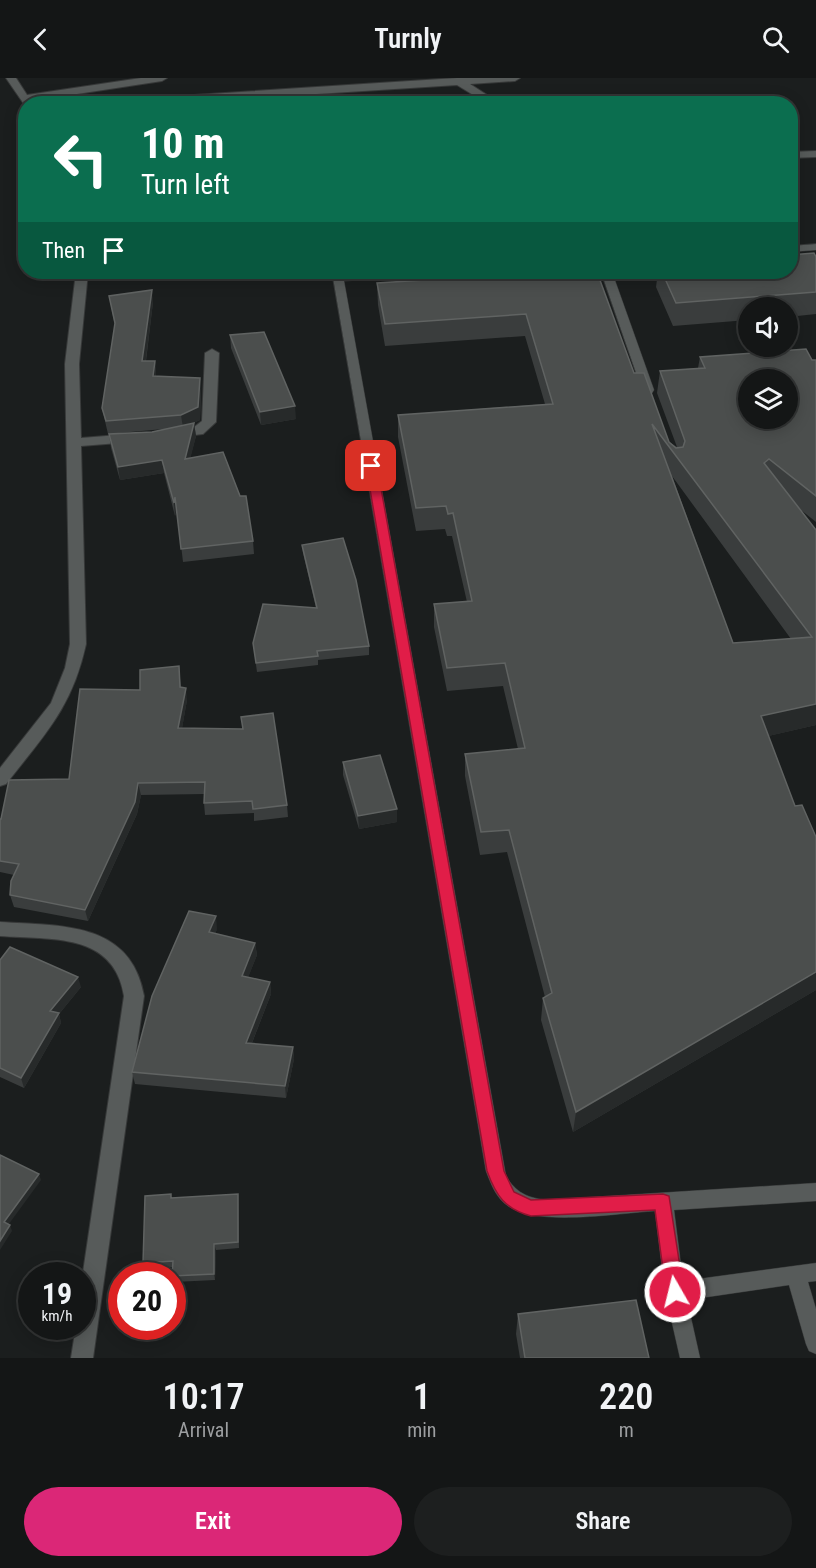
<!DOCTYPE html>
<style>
:root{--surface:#141616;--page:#1d1f1f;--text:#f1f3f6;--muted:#9d9fa1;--line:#333535;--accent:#db2777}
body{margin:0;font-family:"Roboto Condensed",sans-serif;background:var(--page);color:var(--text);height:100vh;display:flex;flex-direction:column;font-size:22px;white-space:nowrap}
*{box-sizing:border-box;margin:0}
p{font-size:20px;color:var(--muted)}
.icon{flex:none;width:33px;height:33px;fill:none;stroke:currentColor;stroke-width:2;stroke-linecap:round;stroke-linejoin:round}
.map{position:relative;height:1280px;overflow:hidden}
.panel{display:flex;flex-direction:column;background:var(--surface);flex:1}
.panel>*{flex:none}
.hud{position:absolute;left:18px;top:18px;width:780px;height:183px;border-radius:24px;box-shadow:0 3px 15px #0003,0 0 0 2px var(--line);background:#0b6e4f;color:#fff;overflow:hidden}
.buttons{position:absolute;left:738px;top:219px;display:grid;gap:12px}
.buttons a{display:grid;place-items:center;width:60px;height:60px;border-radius:50%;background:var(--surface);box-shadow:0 3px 15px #0003,0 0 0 2px var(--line);font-size:30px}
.speed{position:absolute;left:18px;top:1184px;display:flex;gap:12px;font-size:30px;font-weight:700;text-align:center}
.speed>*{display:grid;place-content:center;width:78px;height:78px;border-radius:50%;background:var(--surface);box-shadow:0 3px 15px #0003,0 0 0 2px var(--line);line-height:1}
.speed small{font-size:15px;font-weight:400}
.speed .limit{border:9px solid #d22;background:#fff;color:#111}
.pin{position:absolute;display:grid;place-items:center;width:51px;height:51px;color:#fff;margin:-26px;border-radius:12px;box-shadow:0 3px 9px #0006}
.me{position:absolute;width:66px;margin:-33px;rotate:352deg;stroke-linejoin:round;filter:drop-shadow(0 0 4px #0008)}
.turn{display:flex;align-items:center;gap:21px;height:126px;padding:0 24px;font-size:27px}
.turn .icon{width:78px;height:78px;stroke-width:2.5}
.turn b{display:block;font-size:42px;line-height:51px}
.then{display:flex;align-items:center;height:57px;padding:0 24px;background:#0003;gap:12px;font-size:22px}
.eta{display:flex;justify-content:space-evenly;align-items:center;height:102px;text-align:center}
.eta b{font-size:36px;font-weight:600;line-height:42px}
.action{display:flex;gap:12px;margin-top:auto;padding:12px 24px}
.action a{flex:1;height:69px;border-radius:36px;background:var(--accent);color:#fff;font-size:24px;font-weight:600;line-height:69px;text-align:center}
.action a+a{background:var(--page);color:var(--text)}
header{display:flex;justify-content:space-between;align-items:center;height:78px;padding:0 24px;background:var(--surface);font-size:27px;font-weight:600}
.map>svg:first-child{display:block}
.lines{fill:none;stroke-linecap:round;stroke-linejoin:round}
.service-casing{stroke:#373939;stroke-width:1}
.minor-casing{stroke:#373939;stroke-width:2}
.service{fill:#575b5a;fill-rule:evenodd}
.minor{fill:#575b5a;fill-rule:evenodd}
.wall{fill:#3a3d3d;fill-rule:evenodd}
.shaded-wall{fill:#272a2a}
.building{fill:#4b4e4d;stroke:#606362;stroke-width:1.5;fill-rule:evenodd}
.route{fill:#e11d48;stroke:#92132f;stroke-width:1.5}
</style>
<header><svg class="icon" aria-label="back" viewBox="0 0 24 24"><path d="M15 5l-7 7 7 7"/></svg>Turnly<svg class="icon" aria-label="search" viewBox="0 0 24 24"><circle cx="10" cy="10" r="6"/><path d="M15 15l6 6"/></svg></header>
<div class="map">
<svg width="816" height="1280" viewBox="0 0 816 1280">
<rect width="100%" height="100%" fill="#1b1e1e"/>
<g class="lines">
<defs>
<g id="service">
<path d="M816,166V172L790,174V168Z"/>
<path d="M332,194H342L343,196L451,194L445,197L344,203L506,1098C516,1115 528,1120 547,1122L816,1105V1123L674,1132L683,1203L816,1185V1203L808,1204L816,1231V1276L809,1273L806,1266L789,1207L687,1222L700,1280H680L665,1214L655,1133C618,1135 538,1149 508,1128C496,1120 491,1106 486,1093Z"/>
<path d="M601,194H612L654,312L652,315L648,316L642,312Z"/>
</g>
<g id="minor">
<path d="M6,0H16L27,17L141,0H167L162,3L31,23L32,26H26V29Z"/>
<path d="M457,0H520L515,3L470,6L501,26H488L457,7L160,26H96L101,23Z"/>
<path d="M816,73V79L790,80V74Z"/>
<path d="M76,194H88L79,286L81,360L131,356L138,360L131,364L81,368L86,566C72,630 45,656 6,706L0,708V690L51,625L65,590L70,566L65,286Z"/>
<path d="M212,271L219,275L216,344L203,356L169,360V354L193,350L202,343L205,275Z"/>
<path d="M0,844C61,848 131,843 144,918L93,1280H71L76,1248H82V1201L124,918C114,854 51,862 0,858Z"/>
</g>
</defs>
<use href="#service" class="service-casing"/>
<use href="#minor" class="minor-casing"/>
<use href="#service" class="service"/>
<use href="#minor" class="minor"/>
</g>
<g class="wall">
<path d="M816,179V236L788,239V230H748V242L673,248L656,209L658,194H790Z"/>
<path d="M557,194L634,295L669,364L677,369L657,315L660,293L698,290L700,279L816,282V444L801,432L816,452V647L768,658L795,728L816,759V912L573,1054L541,942L543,920L545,919L507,774L480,777L465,698V676L518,671L503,608L447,613L434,549V526L467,524L452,458H447L445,451L416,453L398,359V337L545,326L525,258L385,268L378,227L377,205ZM672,398L791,561L733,565Z"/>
<path d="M109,218L153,224L146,283H155L156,298L201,313L200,342L191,346L194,345L196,358L190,380L253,463L254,476L183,484L177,433L175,438L164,395L120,402L111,370L109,356L152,354L164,351L108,356L102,330L115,248Z"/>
<path d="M230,257L296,341L261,347L231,270Z"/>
<path d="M302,467L369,568V577L318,582V587L257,594L253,565L316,530L303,475Z"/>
<path d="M180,600L181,609L187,622L182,650L287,727L288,739L254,743V735L205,737L204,725V716L141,717L137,736L88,843L14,829L10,817L14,797L0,794V741H1L69,701L140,612Z"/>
<path d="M343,684L397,744L359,751L343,697Z"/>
<path d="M217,851L215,856L255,865L257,877L248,899L270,904L271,916L252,965L293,969L294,981L286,1020L135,1006L132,994Z"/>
<path d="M0,882L81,909L59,936L61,945L24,1010L0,999Z"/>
<path d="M238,1116V1122L239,1170L216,1172L215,1202L174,1204L172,1189L145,1191L143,1185L172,1120Z"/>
<path d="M518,1236L649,1280H520L516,1256Z"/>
</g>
<g class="shaded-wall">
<path d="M152,212L153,224L144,296L142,283Z"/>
<path d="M155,283L156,296L154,311L153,298Z"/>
<path d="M200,300L201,313L200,342L183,350L181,337Z"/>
<path d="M295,328L296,341L261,347L260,334Z"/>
<path d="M194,345L196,358L187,394L185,381Z"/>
<path d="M162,382L164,395L120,402L118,389Z"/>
<path d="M175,419L177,432L175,438L174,425Z"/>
<path d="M186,610L187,622L180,662L178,650Z"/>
<path d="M816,626V647L756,661L761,638Z"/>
<path d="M138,705L141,717L137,736L88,843L85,832Z"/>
<path d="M397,731V744L359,751L358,738Z"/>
<path d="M216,838L217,851L211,867L209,854Z"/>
<path d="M255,865L257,877L244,910L242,898Z"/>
<path d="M816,894V912L573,1054L576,1034Z"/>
<path d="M78,899L81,909L59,936L61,945L24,1010L21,1000L50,933Z"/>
<path d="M270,904L271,916L247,977L246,965Z"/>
<path d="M293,969L294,981L286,1020L285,1008Z"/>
<path d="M39,1096L41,1102L6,1150L4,1144Z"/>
<path d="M10,1147L12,1153L0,1172V1163Z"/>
<path d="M214,1166L216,1172L215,1202L214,1196Z"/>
</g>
<g class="building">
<path d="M814,175L816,179V214L676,225L662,194H790V177Z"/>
<path d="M557,194H597L634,295H644L669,364L676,370L683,369L685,363L660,293L705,290L700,279L806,271L812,282H816V418L769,381L764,385L816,452V626L761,638L795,728L802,727L816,759V894L576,1034L543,920L552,915L509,752L481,754L465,676L525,670L505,585L447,590L434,526L472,523L453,435L448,436L446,428L416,430L398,337L553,326L526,236L385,246L377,205ZM748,302H788V340H748ZM652,346L812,559L733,565Z"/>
<path d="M152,212L142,283H155L153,298L200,300L198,329L181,337L106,343L102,330L115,245L109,218Z"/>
<path d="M264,254L295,328L260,334L230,257Z"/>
<path d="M194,345L185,381L223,374L240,418H246L253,463L181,471L175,419L174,425L162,382L118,389L109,356L152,354Z"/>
<path d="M343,460L356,502L369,568L317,573L318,578L256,585L253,565L263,526L317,530L302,467Z"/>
<path d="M179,588L180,609L186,610L178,650L243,651L241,639L273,635L287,727L253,731L252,723L204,725L205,704L138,705L135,724L85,832L10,817L11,803L19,786L0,783V741H1L9,702L69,701L80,611L140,612V592Z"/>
<path d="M380,677L397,731L358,738L343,684Z"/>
<path d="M189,833L216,838L209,854L255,865L242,898L270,904L246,965L293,969L285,1008L132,994L152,918Z"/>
<path d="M10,869L78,899L50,933L59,935L21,1000L0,990V882Z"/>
<path d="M0,1077L39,1096L4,1144L10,1147L0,1163Z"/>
<path d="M171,1116V1120L238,1116V1164L214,1166V1196L172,1198L173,1183L143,1185L145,1118Z"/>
<path d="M636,1222L649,1280H525L518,1236Z"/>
</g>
<path class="route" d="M371,384L377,388L504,1093L514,1114L531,1122L663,1116L669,1118L684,1214L682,1220L675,1223L669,1220L666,1214L655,1132L531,1138C505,1131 496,1118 487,1093L366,388Z"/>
</svg>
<div class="buttons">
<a><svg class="icon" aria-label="sound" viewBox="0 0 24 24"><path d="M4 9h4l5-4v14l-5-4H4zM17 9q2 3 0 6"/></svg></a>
<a><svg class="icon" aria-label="layers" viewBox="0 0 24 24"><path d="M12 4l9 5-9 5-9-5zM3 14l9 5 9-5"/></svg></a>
</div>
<div class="speed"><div>19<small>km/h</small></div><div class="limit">20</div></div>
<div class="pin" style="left:371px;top:388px;background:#d93025"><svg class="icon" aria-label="arrive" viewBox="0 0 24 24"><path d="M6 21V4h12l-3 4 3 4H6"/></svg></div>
<svg class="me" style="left:675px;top:1214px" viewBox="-20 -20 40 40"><circle r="17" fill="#e11d48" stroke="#fff" stroke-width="3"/><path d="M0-11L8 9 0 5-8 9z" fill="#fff"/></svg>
<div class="hud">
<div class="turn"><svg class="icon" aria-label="left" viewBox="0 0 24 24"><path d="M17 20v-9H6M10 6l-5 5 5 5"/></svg><div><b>10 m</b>Turn left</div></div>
<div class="then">Then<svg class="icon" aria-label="arrive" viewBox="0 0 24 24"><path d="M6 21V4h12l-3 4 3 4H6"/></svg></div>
</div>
</div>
<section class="panel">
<div class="eta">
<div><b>10:17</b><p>Arrival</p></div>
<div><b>1</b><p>min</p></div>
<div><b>220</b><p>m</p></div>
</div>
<div class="action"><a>Exit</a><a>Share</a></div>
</section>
